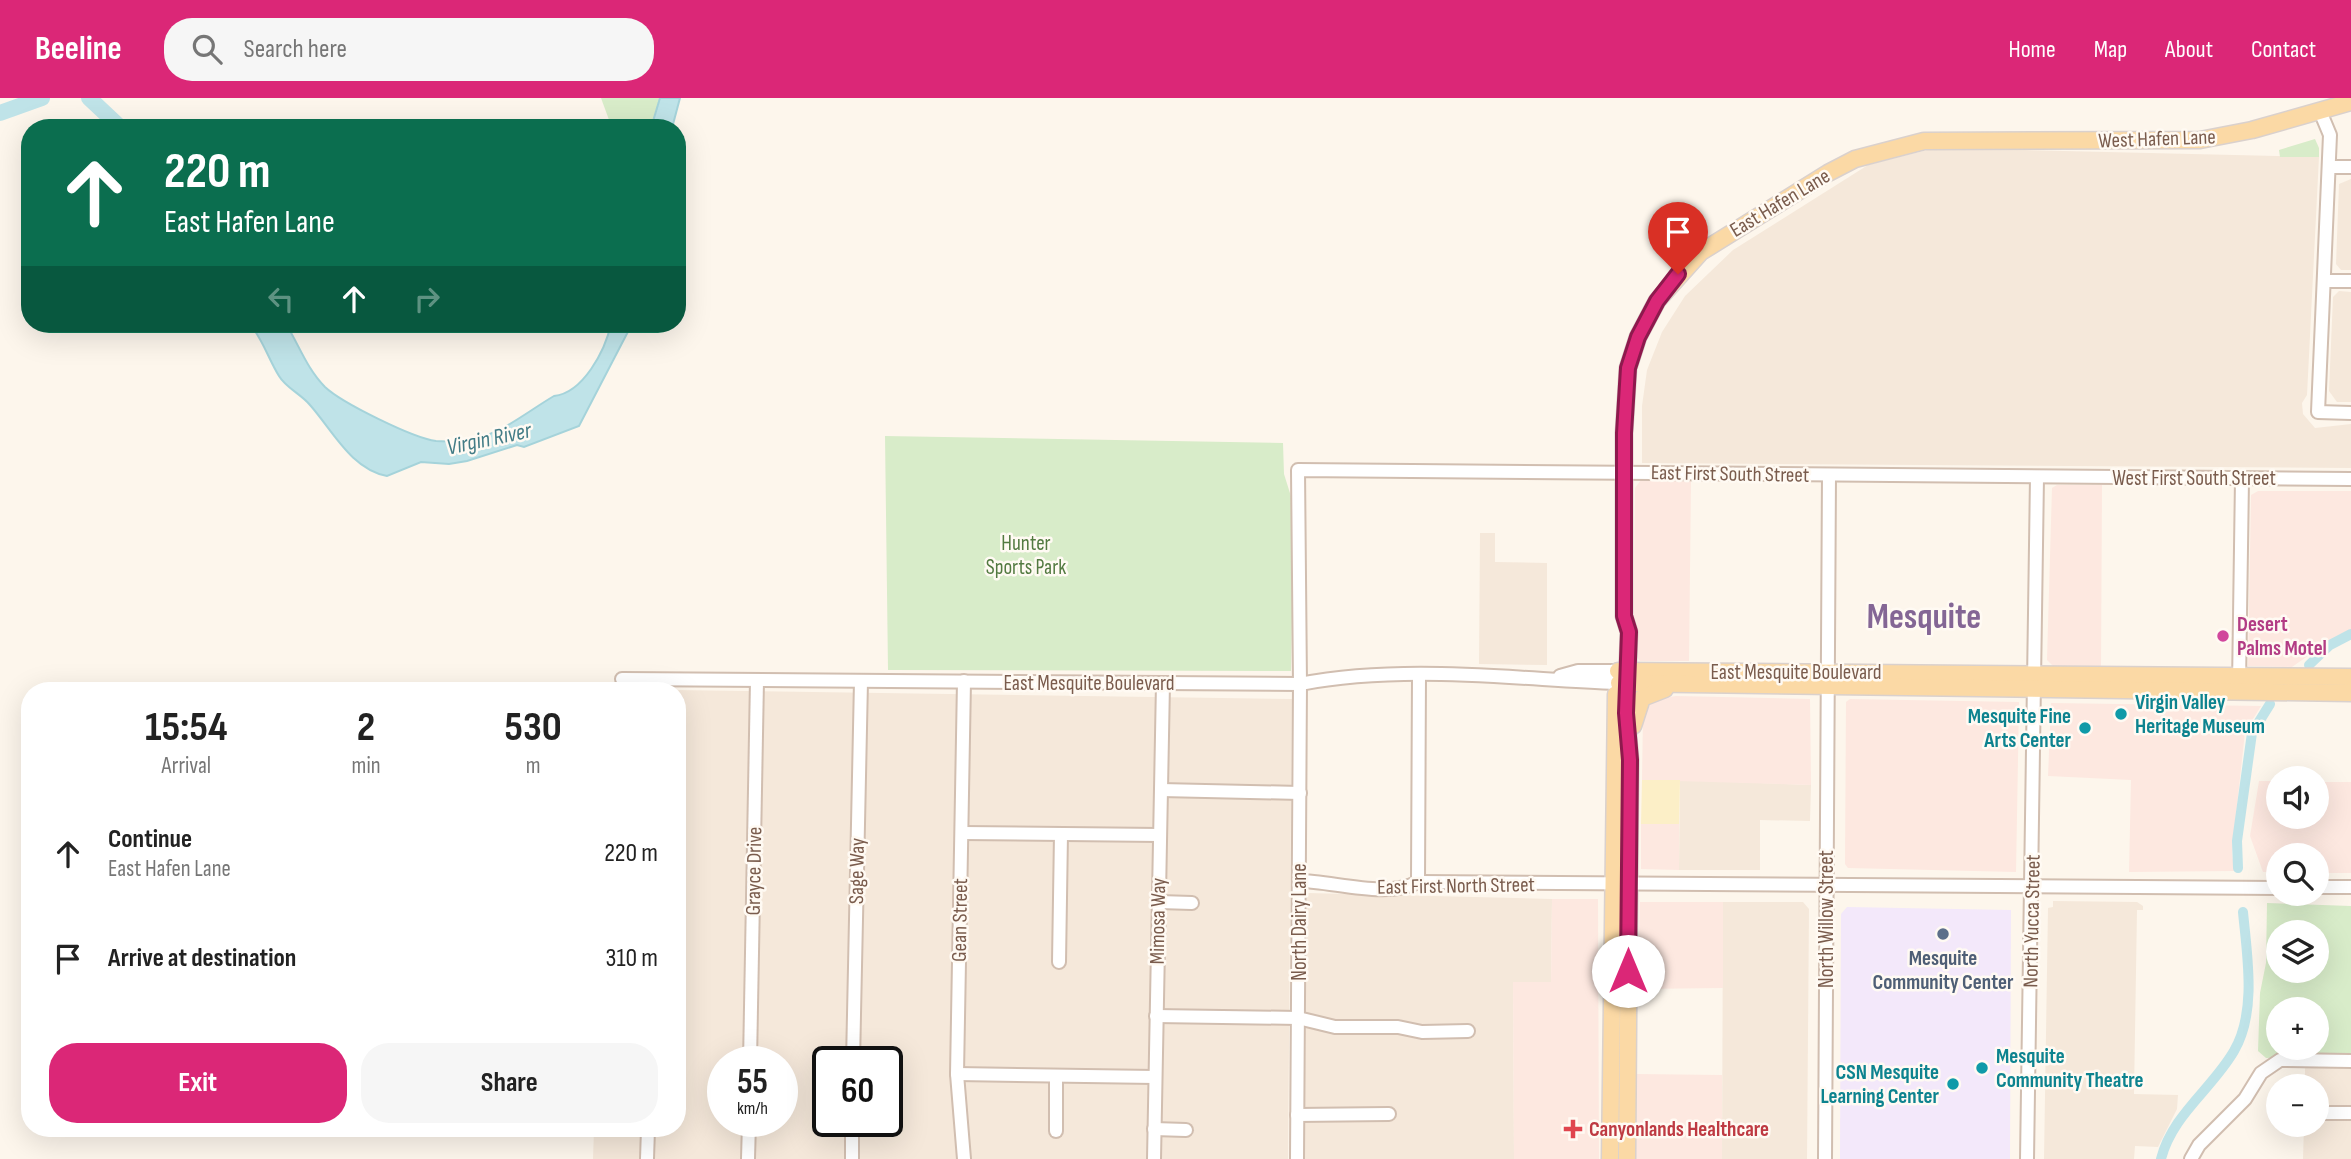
<!DOCTYPE html>
<meta charset="utf-8">
<style>
:root{--surface:#fff;--page:#f6f6f6;--text:#222;--muted:#767676;--accent:#db2777}
body{margin:0;font-family:"Sofia Sans Condensed",sans-serif;background:var(--page);color:var(--text);height:100vh;display:flex;flex-direction:column;font-size:26px;white-space:nowrap}
*{box-sizing:border-box;margin:0}
p{font-size:23px;color:var(--muted)}
.icon{flex:none;width:38px;height:38px;fill:none;stroke:currentColor;stroke-width:2;stroke-linecap:round;stroke-linejoin:round}
.map{position:relative;flex:1;overflow:hidden}
.sheet{position:absolute;left:21px;top:584px;width:665px;height:455px;display:flex;flex-direction:column;background:var(--surface);border-radius:28px;box-shadow:0 7px 28px #0002}
.sheet>*{flex:none}
.top-card{position:absolute;left:21px;top:21px;width:665px;height:214px;border-radius:28px;box-shadow:0 7px 28px #0002;background:#0b6e4f;color:#fff;overflow:hidden}
.tools{position:absolute;left:2266px;top:668px;display:grid;gap:14px}
.tools a{display:grid;place-items:center;width:63px;height:63px;border-radius:50%;background:var(--surface);box-shadow:0 7px 28px #0002;font-size:35px}
.speed{position:absolute;left:707px;top:948px;display:flex;gap:14px;font-size:35px;font-weight:700;text-align:center}
.speed>*{display:grid;place-content:center;width:91px;height:91px;border-radius:50%;background:var(--surface);box-shadow:0 7px 28px #0002;line-height:1}
.speed small{font-size:18px;font-weight:400}
.speed .limit{border:4px solid #111;border-radius:10px;background:#fff;color:#111}
.pin{position:absolute;display:grid;place-items:center;width:60px;height:60px;color:#fff;margin:-72px -30px;border-radius:50% 50% 50% 0;rotate:-45deg;box-shadow:0 0 7px #0007}
.pin .icon{rotate:45deg}
.me{position:absolute;width:77px;margin:-38px;rotate:0deg;stroke-linejoin:round;filter:drop-shadow(0 0 5px #0008)}
.turn{display:flex;align-items:center;gap:24px;height:147px;padding:0 28px;font-size:32px}
.turn .icon{width:91px;height:91px;stroke-width:2.5}
.turn b{display:block;font-size:49px;line-height:60px}
.lanes{display:flex;align-items:center;height:66px;padding:0 28px;background:#0003;justify-content:center;gap:35px;direction:ltr}
.lanes .off{opacity:.35}
.eta{display:flex;justify-content:space-evenly;align-items:center;height:119px;text-align:center}
.eta b{font-size:42px;font-weight:700;line-height:49px}
.cta{display:flex;gap:14px;margin-top:auto;padding:14px 28px}
.cta a{flex:1;height:80px;border-radius:28px;background:var(--accent);color:#fff;font-size:28px;font-weight:700;line-height:80px;text-align:center}
.cta a+a{background:var(--page);color:var(--text)}
ul{padding:0;list-style:none}
li{display:flex;align-items:center;gap:21px;height:105px;padding:0 28px}
li div{flex:1}
li b{display:block;font-size:26px}
li em{font-style:normal}
header{display:flex;align-items:center;gap:42px;box-sizing:border-box;height:98px;padding:0 35px;background:var(--accent);color:#fff}
header strong{font-size:33px}
nav{display:flex;gap:38px;margin-inline-start:auto;font-size:24px}
.search{width:490px;height:63px;background:var(--page);display:flex;align-items:center;gap:18px;box-sizing:border-box;padding:0 24px;border-radius:28px;color:var(--muted);font-size:26px}
.map>svg:first-child{display:block}
.residential{fill:#f5e8da;fill-rule:evenodd}
.commercial{fill:#fde8e0}
.education{fill:#f3e8fa}
.green{fill:#d8ecc9;fill-rule:evenodd}
.sand{fill:#fcefc7}
.water{fill:#bfe3e8;stroke:#a5d3da;stroke-width:2}
.lines{fill:none;stroke-linecap:round;stroke-linejoin:round}
.canal{stroke:#bfe3e8;stroke-width:10}
.river{stroke:#bfe3e8;stroke-width:16}
.minor-casing{stroke:#d1beb0;stroke-width:16}
.major-casing{stroke:#dad1cd;stroke-width:19}
.minor{stroke:#fff;stroke-width:12}
.major{stroke:#fbd9a5;stroke-width:16}
.route-casing{stroke:#8e194d;stroke-width:18}
.route{stroke:#db2777;stroke-width:12}
.hotel-dot{fill:#d1479c;stroke:#fffaf3;stroke-width:2.5}
.culture-dot{fill:#0f9aa8;stroke:#fffaf3;stroke-width:2.5}
.service-dot{fill:#5c6f8a;stroke:#fffaf3;stroke-width:2.5}
.health-dot{fill:#e0444e;stroke:#fffaf3;stroke-width:2.5}
.labels{text-anchor:middle;dominant-baseline:central;stroke-width:5;stroke-linejoin:round;paint-order:stroke}
.street-label{font-size:21px;fill:#7a5c4d;stroke:#fffaf3}
.park-label{font-size:21px;fill:#537a41;stroke:#fffaf3}
.hotel-label{font-size:21px;font-weight:bold;fill:#b23c85;stroke:#fffaf3;text-anchor:start}
.culture-label{font-size:21px;font-weight:bold;fill:#0d838f;stroke:#fffaf3;text-anchor:start}
.service-label{font-size:21px;font-weight:bold;fill:#4e5e75;stroke:#fffaf3}
.health-label{font-size:21px;font-weight:bold;fill:#be3a42;stroke:#fffaf3;text-anchor:start}
.water-label{font-size:23px;font-style:italic;fill:#437c86;stroke:#fffaf3}
.town-label{font-size:35px;font-weight:bold;fill:#846695;stroke:#fffaf3}
</style>
<header>
<strong>Beeline</strong>
<div class="search"><svg class="icon" aria-label="search" viewBox="0 0 24 24"><circle cx="10" cy="10" r="6"/><path d="M15 15l6 6"/></svg>Search here</div>
<nav><a>Home</a><a>Map</a><a>About</a><a>Contact</a></nav>
</header>
<div class="map">
<svg width="2351" height="1061" viewBox="0 0 2351 1061">
<rect width="100%" height="100%" fill="#fdf6ec"/>
<g class="residential">
<path d="M1935,50L2319,59L2307,297L2302,305L2303,316L2315,330L2351,326V370L1642,365V308L1647,272L1662,234L1685,198L1733,152L1868,67Z"/>
<path d="M2351,81V172H2341L2336,166L2339,86Z"/>
<path d="M2339,193L2351,194V304H2337L2329,293L2333,199Z"/>
<path d="M1480,435H1495V464L1547,465V567L1479,566Z"/>
<path d="M602,591L1292,601L1288,1061H593L594,1031H677V593ZM723,964H782V1024H723ZM828,964H887V1024H828Z"/>
<path d="M1680,682L1811,687L1810,723L1760,722V772H1679Z"/>
<path d="M1307,795L1552,801L1551,884L1513,885L1514,1061H1304Z"/>
<path d="M2053,803L2137,804L2143,808V812H2137L2134,996L2178,997L2177,1011L2158,1049L2135,1048L2134,1061H2044L2048,810L2053,809Z"/>
<path d="M1723,804H1803L1809,811L1807,1061H1722Z"/>
<path d="M2305,969H2351V1061H2303L2304,1027H2317V989H2305Z"/>
</g>
<g class="commercial">
<path d="M1641,382H1691L1689,563H1640L1633,555L1635,390Z"/>
<path d="M2057,387H2102L2101,568L2054,569L2047,562L2052,390Z"/>
<path d="M2258,393H2351V532L2332,541L2292,569L2248,568L2251,397Z"/>
<path d="M1676,598L1810,601L1811,687L1642,682L1643,617L1650,606L1658,601Z"/>
<path d="M1850,601L2019,604L2016,774L1848,770L1845,766L1846,604Z"/>
<path d="M2051,605L2261,608L2245,634L2232,754L2234,773L2129,774L2131,682L2048,678Z"/>
<path d="M2259,683H2278V719H2317V684H2351V775H2317V758H2278V774H2263L2250,738Z"/>
<path d="M1641,726H1679V772L1641,771Z"/>
<path d="M1552,801H1598L1599,1061H1514L1513,884H1551Z"/>
<path d="M1640,804H1723V890L1638,891Z"/>
<path d="M1637,976L1722,977V1061H1636Z"/>
</g>
<path class="education" d="M1847,809L2011,812L2010,1061H1840L1841,816Z"/>
<g class="green">
<path d="M601,0H660L651,30H612Z"/>
<path d="M2315,41L2319,50V59H2280L2279,52Z"/>
<path d="M885,338L1283,345L1284,376L1294,408L1291,573L888,572Z"/>
<path d="M2267,805L2351,808V957L2266,960L2258,953L2260,895L2266,865ZM2278,835H2317V873H2278ZM2278,912H2317V950H2278Z"/>
</g>
<path class="sand" d="M1642,682H1680L1679,726H1641Z"/>
<g class="water">
<path d="M660,0H680L672,30H651Z"/>
<path d="M250,226H286C299,247 307,271 325,289C342,305 413,340 436,343C450,344 465,343 479,340C506,332 530,312 554,298C583,295 605,253 611,226H632L579,328L524,349L517,347L467,363L449,366L421,364L387,378C351,371 333,333 310,307C301,296 286,290 279,278C268,260 263,242 250,226Z"/>
</g>
<g class="lines">
<g class="canal">
<path d="M2309,567L2330,547L2351,536"/>
<path d="M2238,770L2237,743L2252,635L2270,606"/>
<path d="M2161,1061C2172,1017 2212,991 2234,953C2257,914 2247,857 2243,814"/>
</g>
<g class="river">
<path d="M89,0L121,30"/>
<path d="M0,15L42,0"/>
</g>
<defs>
<g id="minor">
<path d="M2320,13L2330,37L2318,314L2351,315"/>
<path d="M2329,69H2351"/>
<path d="M2324,183H2351"/>
<path d="M1560,578L1578,573H1618"/>
<path d="M622,581L1300,586C1404,566 1513,581 1617,585"/>
<path d="M2239,587L2242,381"/>
<path d="M1161,692L1300,695"/>
<path d="M962,735L1160,737"/>
<path d="M1299,783C1333,783 1387,801 1418,784L2278,790"/>
<path d="M1418,784L1419,578"/>
<path d="M2317,789H2351"/>
<path d="M1159,804L1192,805"/>
<path d="M1059,864L1061,736"/>
<path d="M1156,918L1298,920L1335,929H1398L1422,934L1468,933"/>
<path d="M750,964L757,582"/>
<path d="M853,964L861,583"/>
<path d="M957,976L1155,979"/>
<path d="M2317,1015H2351"/>
<path d="M1297,1017L1389,1016"/>
<path d="M1154,1031L1186,1032"/>
<path d="M1056,1033V978"/>
<path d="M647,1061L648,1031"/>
<path d="M748,1061L749,1024"/>
<path d="M852,1061V1024"/>
<path d="M964,1061L957,976L964,583"/>
<path d="M1154,1061L1163,585"/>
<path d="M1297,1061L1300,586L1298,372L2351,381"/>
<path d="M1825,1061L1829,377"/>
<path d="M2027,1061L2037,379"/>
<path d="M2191,1061L2199,1047L2245,1001L2261,975L2280,962L2351,963"/>
</g>
<g id="major">
<path d="M1618,573L2351,579"/>
<path d="M1619,585L2351,595"/>
<path d="M1633,628L1642,600L1665,591"/>
<path d="M1610,1061L1616,596"/>
<path d="M1627,1061L1630,662L1626,615L1629,534L1624,518V335L1628,270L1638,239L1657,203L1701,154L1828,75L1855,61L1924,43L2200,42L2252,32L2351,4"/>
</g>
</defs>
<use href="#minor" class="minor-casing"/>
<use href="#major" class="major-casing"/>
<use href="#minor" class="minor"/>
<use href="#major" class="major"/>
</g>
<g class="lines">
<defs>
<path id="route" d="M1628,873L1630,662L1626,615L1629,534L1624,518V335L1628,270L1638,239L1657,203L1678,176"/>
</defs>
<use href="#route" class="route-casing"/>
<use href="#route" class="route"/>
</g>
<circle class="hotel-dot" cx="2223" cy="538" r="7"/>
<g class="culture-dot">
<circle cx="2121" cy="616" r="7"/>
<circle cx="2085" cy="630" r="7"/>
<circle cx="1982" cy="970" r="7"/>
<circle cx="1953" cy="986" r="7"/>
</g>
<circle class="service-dot" cx="1943" cy="836" r="7"/>
<path class="health-dot" d="M1569.5 1020.5h7v7h7v7h-7v7h-7v-7h-7v-7h7z"/>
<g class="labels">
<g class="street-label">
<text transform="translate(2157 41) rotate(-2)">West Hafen Lane</text>
<text transform="translate(1780 105) rotate(-31)">East Hafen Lane</text>
<text transform="translate(1730 376) rotate(1)">East First South Street</text>
<text x="2194" y="380">West First South Street</text>
<text x="1796" y="574">East Mesquite Boulevard</text>
<text x="1089" y="585">East Mesquite Boulevard</text>
<text transform="translate(754 773) rotate(-89)">Grayce Drive</text>
<text transform="translate(857 773) rotate(-89)">Sage Way</text>
<text transform="translate(1456 788) rotate(-1)">East First North Street</text>
<text transform="translate(1826 821) rotate(-90)">North Willow Street</text>
<text transform="translate(960 822) rotate(-89)">Gean Street</text>
<text transform="translate(1158 823) rotate(-89)">Mimosa Way</text>
<text transform="translate(2032 823) rotate(-89)">North Yucca Street</text>
<text transform="translate(1299 824) rotate(-90)">North Dairy Lane</text>
</g>
<g class="park-label">
<text x="1026" y="445">Hunter<tspan x="1026" dy="24">Sports Park</tspan></text>
</g>
<g class="hotel-label">
<text x="2237" y="526">Desert<tspan x="2237" dy="24">Palms Motel</tspan></text>
</g>
<g class="culture-label">
<text x="2135" y="604">Virgin Valley<tspan x="2135" dy="24">Heritage Museum</tspan></text>
<text x="2071" y="618" text-anchor="end">Mesquite Fine<tspan x="2071" dy="24">Arts Center</tspan></text>
<text x="1996" y="958">Mesquite<tspan x="1996" dy="24">Community Theatre</tspan></text>
<text x="1939" y="974" text-anchor="end">CSN Mesquite<tspan x="1939" dy="24">Learning Center</tspan></text>
</g>
<g class="service-label">
<text x="1943" y="860">Mesquite<tspan x="1943" dy="24">Community Center</tspan></text>
</g>
<g class="health-label">
<text x="1589" y="1031">Canyonlands Healthcare</text>
</g>
<g class="water-label">
<text transform="translate(489 341) rotate(-12)">Virgin River</text>
</g>
<g class="town-label">
<text x="1924" y="519">Mesquite</text>
</g>
</g>
</svg>
<div class="tools">
<a><svg class="icon" aria-label="sound" viewBox="0 0 24 24"><path d="M4 9h4l5-4v14l-5-4H4zM17 9q2 3 0 6"/></svg></a>
<a><svg class="icon" aria-label="search" viewBox="0 0 24 24"><circle cx="10" cy="10" r="6"/><path d="M15 15l6 6"/></svg></a>
<a><svg class="icon" aria-label="layers" viewBox="0 0 24 24"><path d="M12 4l9 5-9 5-9-5zM3 14l9 5 9-5"/></svg></a>
<a>+</a>
<a>−</a>
</div>
<div class="speed"><div>55<small>km/h</small></div><div class="limit">60</div></div>
<div class="pin" style="left:1678px;top:176px;background:#d93025"><svg class="icon" aria-label="arrive" viewBox="0 0 24 24"><path d="M6 21V4h12l-3 4 3 4H6"/></svg></div>
<svg class="me" style="left:1628px;top:873px" viewBox="-20 -20 40 40"><circle r="19" fill="#fff"/><path d="M0-13L10 11 0 6-10 11z" fill="#db2777"/></svg>
<div class="top-card">
<div class="turn"><svg class="icon" aria-label="ahead" viewBox="0 0 24 24"><path d="M12 20V5M6 11l6-6 6 6"/></svg><div><b>220 m</b>East Hafen Lane</div></div>
<div class="lanes"><svg class="icon off" aria-label="left" viewBox="0 0 24 24"><path d="M17 20v-9H6M10 6l-5 5 5 5"/></svg><svg class="icon" aria-label="ahead" viewBox="0 0 24 24"><path d="M12 20V5M6 11l6-6 6 6"/></svg><svg class="icon off" aria-label="right" viewBox="0 0 24 24"><path d="M7 20v-9h11M14 6l5 5-5 5"/></svg></div>
</div>
<section class="sheet">
<div class="eta">
<div><b>15:54</b><p>Arrival</p></div>
<div><b>2</b><p>min</p></div>
<div><b>530</b><p>m</p></div>
</div>
<ul>
<li><svg class="icon" aria-label="ahead" viewBox="0 0 24 24"><path d="M12 20V5M6 11l6-6 6 6"/></svg><div><b>Continue</b><p>East Hafen Lane</p></div><em>220 m</em></li>
<li><svg class="icon" aria-label="arrive" viewBox="0 0 24 24"><path d="M6 21V4h12l-3 4 3 4H6"/></svg><div><b>Arrive at destination</b></div><em>310 m</em></li>
</ul>
<div class="cta"><a>Exit</a><a>Share</a></div>
</section>
</div>
